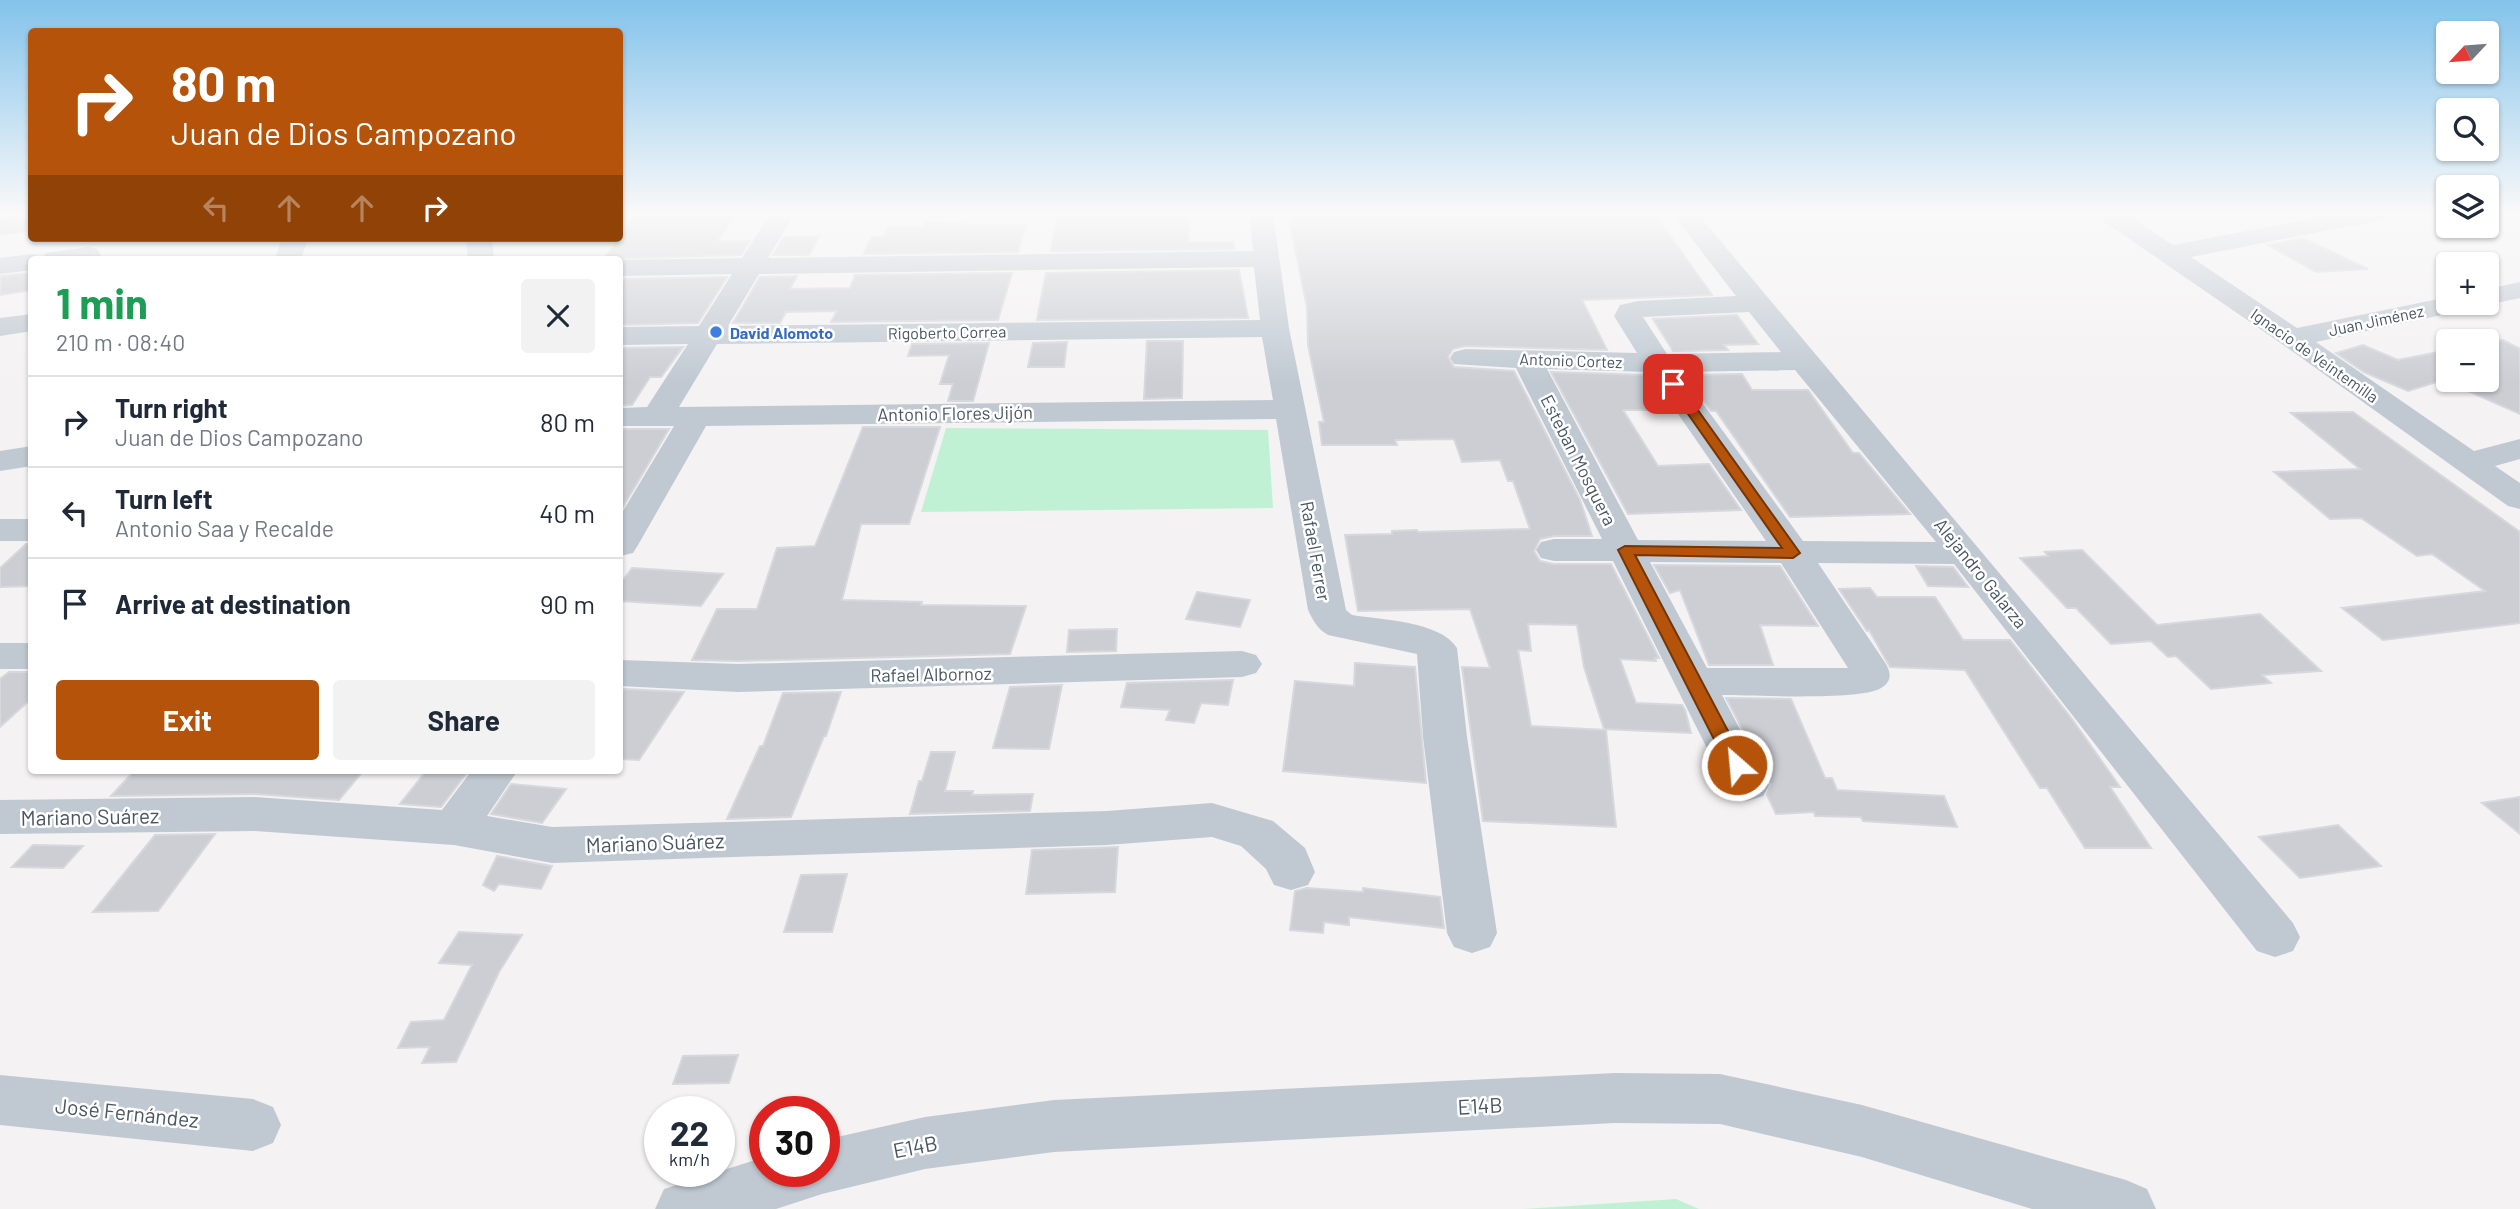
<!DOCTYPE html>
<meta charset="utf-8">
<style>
:root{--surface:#fff;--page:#f2f2f3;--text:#1f2937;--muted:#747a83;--line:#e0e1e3;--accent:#b45309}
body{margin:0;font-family:Barlow,sans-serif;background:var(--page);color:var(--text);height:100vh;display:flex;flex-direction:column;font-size:26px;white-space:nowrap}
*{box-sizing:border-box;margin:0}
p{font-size:23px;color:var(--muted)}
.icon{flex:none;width:38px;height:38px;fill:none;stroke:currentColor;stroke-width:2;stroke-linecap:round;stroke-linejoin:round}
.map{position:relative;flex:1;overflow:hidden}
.drawer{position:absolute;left:28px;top:256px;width:595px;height:518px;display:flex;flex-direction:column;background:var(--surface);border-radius:7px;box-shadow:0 2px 5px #0004}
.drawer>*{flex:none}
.banner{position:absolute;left:28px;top:28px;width:595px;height:214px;border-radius:7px;box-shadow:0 2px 5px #0004;background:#b45309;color:#fff;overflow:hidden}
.needle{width:46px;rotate:244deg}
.buttons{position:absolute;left:2436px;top:21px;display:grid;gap:14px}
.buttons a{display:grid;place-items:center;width:63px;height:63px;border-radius:7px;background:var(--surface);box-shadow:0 2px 5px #0004;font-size:35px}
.speed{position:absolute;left:644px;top:1096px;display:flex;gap:14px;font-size:35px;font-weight:700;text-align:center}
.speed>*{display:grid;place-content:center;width:91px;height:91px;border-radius:50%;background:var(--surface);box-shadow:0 2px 5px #0004;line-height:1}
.speed small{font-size:18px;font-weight:400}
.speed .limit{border:10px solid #d22;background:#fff;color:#111}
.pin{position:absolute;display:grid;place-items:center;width:60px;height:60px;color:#fff;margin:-30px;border-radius:14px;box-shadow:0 4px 10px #0006}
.me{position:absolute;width:77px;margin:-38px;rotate:333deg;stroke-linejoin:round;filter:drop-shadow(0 0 5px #0008)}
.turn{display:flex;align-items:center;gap:24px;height:147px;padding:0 28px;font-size:32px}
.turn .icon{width:91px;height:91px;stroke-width:2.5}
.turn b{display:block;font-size:49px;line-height:60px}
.lanes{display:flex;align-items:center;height:66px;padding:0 28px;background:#0003;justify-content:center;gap:35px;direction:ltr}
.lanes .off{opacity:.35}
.round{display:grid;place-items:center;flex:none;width:74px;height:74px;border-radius:7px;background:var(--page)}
.head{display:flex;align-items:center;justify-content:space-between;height:119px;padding:0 28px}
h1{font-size:42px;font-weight:700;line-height:52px;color:#1e9e55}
.action{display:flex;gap:14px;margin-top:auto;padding:14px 28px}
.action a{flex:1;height:80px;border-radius:7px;background:var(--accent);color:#fff;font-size:28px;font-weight:700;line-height:80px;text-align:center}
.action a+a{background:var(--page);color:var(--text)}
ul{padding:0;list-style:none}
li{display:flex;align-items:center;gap:21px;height:91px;padding:0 28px;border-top:2px solid var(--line)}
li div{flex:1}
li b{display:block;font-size:26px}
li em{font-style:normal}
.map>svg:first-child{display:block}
.green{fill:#c1f1d5}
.building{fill:#ccced4;stroke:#d6d8dd;stroke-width:2}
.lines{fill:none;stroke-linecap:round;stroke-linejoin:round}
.minor{fill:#c0c9d2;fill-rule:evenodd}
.route{fill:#b45309;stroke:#753606;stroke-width:2}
.shop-dot{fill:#3f7fe0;stroke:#fff;stroke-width:2.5}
.labels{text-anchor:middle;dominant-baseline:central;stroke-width:5;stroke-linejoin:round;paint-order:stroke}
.far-street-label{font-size:16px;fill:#495561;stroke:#fff}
.far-shop-label{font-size:16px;font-weight:bold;fill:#366cbe;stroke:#fff;text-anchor:start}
.street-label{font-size:18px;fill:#495561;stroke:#fff}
.near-street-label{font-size:21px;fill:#495561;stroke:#fff}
</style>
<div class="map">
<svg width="2520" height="1209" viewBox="0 0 2520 1209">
<rect width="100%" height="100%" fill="#f4f2f2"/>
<g class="green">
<path d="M946,428L1268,430L1273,508L921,512Z"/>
<path d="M1676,1199L1699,1209H1523Z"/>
</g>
<g class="building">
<path d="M1290,213H1366L1367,216L1461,213H1654L1712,295L1582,300L1607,350L1465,346L1453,349L1448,357L1454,367L1514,371L1580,500L1592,536H1554L1540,539L1534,551L1540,561L1553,564H1611L1659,658H1655L1656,661L1620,659L1636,703L1682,705L1685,710L1691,733L1604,729L1584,667L1577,625L1528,624L1531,651L1518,650L1531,726L1606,730L1616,827L1483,821L1462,667L1490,668L1470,609L1358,611L1345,535L1392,534V531L1417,530L1418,532L1530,529L1513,481H1508L1500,460L1462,462L1454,439L1395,440L1397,445H1322L1319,422H1324L1308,345L1307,307L1290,224Z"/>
<path d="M1114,214L1190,215L1188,242H1233L1235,249L1051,251L1057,216Z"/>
<path d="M736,215L717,241H750L741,255L604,259L635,216Z"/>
<path d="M925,221L979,225H1026L1018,252L864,254L871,237H884L889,227H925Z"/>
<path d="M819,236L809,255H773L784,237Z"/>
<path d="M2303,238L2368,269L2316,272L2268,245Z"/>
<path d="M1239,270L1248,318L1037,320L1046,273Z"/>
<path d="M32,273V290L0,295L1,276Z"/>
<path d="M1012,273L998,320L831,322L837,311L786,312L780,323H733L760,277L797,276L790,289L850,288L855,275Z"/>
<path d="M727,277L698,323L620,325V286L625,279Z"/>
<path d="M1737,315L1758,344L1724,345L1728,350L1673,351L1653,319Z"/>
<path d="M2503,340L2520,349V414L2443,380L2408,391L2364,372L2336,353L2363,345L2398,360L2448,350V380H2487V343Z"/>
<path d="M1147,341H1183L1182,398L1144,399Z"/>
<path d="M1067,342L1064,367H1028L1033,343Z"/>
<path d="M989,343L973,401H948L953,384H940L949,355L908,356L912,344Z"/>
<path d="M620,348L683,347L661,377H650L632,405L620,406Z"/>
<path d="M1551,372L1648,375L1672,410H1623L1658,466L1709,464L1741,510L1628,514Z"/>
<path d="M1742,374L1752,390H1808L1853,453H1859L1910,514L1790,517L1716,411H1711L1685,375Z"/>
<path d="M2353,412L2520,532V623L2383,640L2342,608L2485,591L2432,554L2417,556L2361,518L2330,519L2274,472L2360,469L2291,413Z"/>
<path d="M863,427H940L909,524H861L842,600L922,602L921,605L1026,606L1010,654L738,661L692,660L717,609H757L777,548L815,546Z"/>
<path d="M620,429H669L620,512V428Z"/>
<path d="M26,544H32V586L0,587V568Z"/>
<path d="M2082,550L2157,625L2260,614L2321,671L2262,675L2271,683L2211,689L2176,656L2168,657L2151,641L2111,644L2076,608H2067L2020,558L2048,556L2045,552Z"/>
<path d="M1654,565L1780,566L1818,626L1760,625L1773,665H1709L1680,590L1670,593Z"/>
<path d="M1916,566L1953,567L1968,587L1928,586Z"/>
<path d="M632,568L723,574L701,606L620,601V584Z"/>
<path d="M1870,588L1877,597H1935L1963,640H2010L2072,719L2120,787H2110L2151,848H2085L2047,788H2040L1965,670L1890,667L1869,630L1867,631L1839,589Z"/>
<path d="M1197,592L1250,600L1240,627L1186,619Z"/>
<path d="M1117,629L1116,651L1067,652L1069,630Z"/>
<path d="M1355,663L1415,667L1426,783L1283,771L1295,681L1354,686Z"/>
<path d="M9,672H32V698L0,727V679Z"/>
<path d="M1233,680L1228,705L1201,703L1194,723L1166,720L1170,710L1121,707L1127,683Z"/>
<path d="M1062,685L1049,749L993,748L1010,687Z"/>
<path d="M624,689L684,692L639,760L620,759V696Z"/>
<path d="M841,692L826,736H824L791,817L727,819L760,746H763L783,693Z"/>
<path d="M1726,698L1791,699L1825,778H1832L1837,790L1944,796L1957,827L1863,821L1861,817L1815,816L1814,812L1776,814L1767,795L1771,784Z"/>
<path d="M931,752H955L945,791H973L972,795L1033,794L1030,811L910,814L919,781H922Z"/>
<path d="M135,770H364L339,800L255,794L111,796Z"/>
<path d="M427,770H469L441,807L400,804Z"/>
<path d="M511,784L566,789L542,823L491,814Z"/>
<path d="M2520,797V834L2482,803Z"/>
<path d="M2338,825L2381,866L2300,878L2259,837Z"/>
<path d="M215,834L158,911L93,912L155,835Z"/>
<path d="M33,845L83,846L63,868L12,867Z"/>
<path d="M1118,847L1115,892L1026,894L1032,850Z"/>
<path d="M497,856L552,866L541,889L499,884L494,891L483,885Z"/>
<path d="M847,874L832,932H784L801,875Z"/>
<path d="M1307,888L1363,892V888L1440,897L1444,928L1349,917V925L1324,922L1323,933L1290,930L1295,891Z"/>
<path d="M459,932L522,935L499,972L456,1062L422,1063L430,1047L398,1048L411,1022L444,1020L472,965L439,963Z"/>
<path d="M738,1055L729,1083L673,1084L683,1056Z"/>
</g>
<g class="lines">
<g class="minor">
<path d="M771,213H795L768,258L1253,251L1249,213H1273L1289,328L1346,610L1352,615C1382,620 1440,621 1457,648L1467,737L1497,933L1490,947L1472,953L1454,947L1447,933L1423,737L1417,654L1328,635C1317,629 1313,620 1308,610L1276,419L706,426L638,545L633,553L620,556V516L674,426H620V408L647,407L688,344L620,345V327L699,326L732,274L620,276V260L742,258ZM1254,267L1260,320L728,326L759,274ZM1262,337L1273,400L679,407L717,344Z"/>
<path d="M1672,213H1697L2293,923L2300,937L2293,951L2275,957L2257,951L1954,564L1818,563L1884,661C1891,671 1893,681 1881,688C1861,701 1751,695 1722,695L1769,785L1763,796L1747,801L1731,796L1613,561H1554L1541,558L1536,550L1541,542L1554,539H1602L1516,368L1454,364L1450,358L1454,352L1465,349L1637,353L1614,316L1620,305L1638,301L1736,296ZM1749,312L1781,352L1667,354L1643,317ZM1547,369L1649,372L1766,541L1638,540ZM1795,370L1936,542L1803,541L1680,372ZM1650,562L1781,563L1848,668H1707Z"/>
<path d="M2096,213H2124L2173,245L2343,213H2393L2390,218L2381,220L2191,257L2297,328L2448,297V303H2474L2470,309L2460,311L2316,342L2474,451L2520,439V459L2495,466L2520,483V509L2508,506L2282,344L2099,218Z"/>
<path d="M32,216V231L0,235V219Z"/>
<path d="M282,238H308L301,259H275Z"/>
<path d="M466,238H492L494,259H468Z"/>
<path d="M88,247L97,249L101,255L98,259H32V270L0,274V258L32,254L42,258L46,253Z"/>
<path d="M2520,282V298L2487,305L2477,303H2487V289Z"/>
<path d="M32,314V331L0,336V318Z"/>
<path d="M32,446V466L0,471V451Z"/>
<rect x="0" y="519" width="32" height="22"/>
<rect x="0" y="643" width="32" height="26"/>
<path d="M1242,651L1256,655L1262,664L1256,673L1242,677L738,692L620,686V660L738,664Z"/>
<path d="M472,770H518L487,816L552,827L1107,811L1212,803L1273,821L1305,848L1315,872L1308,885L1291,890L1274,885L1266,869L1241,846L1212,837L1107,845L552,863L454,845L255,831L0,834V800L255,797L442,810Z"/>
<path d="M1615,1073L1720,1074L1862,1105L2126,1180L2147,1189L2156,1209H2032L1862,1157L1720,1124L1615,1123L1054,1152L925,1169L822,1194L776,1209H655L664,1189L765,1157V1171H824V1140L925,1117L1054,1100Z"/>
<path d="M0,1075L253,1099L273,1107L281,1125L273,1143L253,1151L0,1125Z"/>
</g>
</g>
<linearGradient id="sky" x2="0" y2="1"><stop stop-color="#83c3eb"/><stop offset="0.56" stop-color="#faf9f9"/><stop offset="1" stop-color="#faf9f9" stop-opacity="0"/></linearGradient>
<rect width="2520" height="382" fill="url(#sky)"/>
<path class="route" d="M1673,380L1677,381L1800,553L1793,558L1635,555L1746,765L1743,769H1730L1727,765L1618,550L1625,546L1782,548L1667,384Z"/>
<circle class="shop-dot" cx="716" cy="332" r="7"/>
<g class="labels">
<g class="far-street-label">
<text transform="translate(2376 320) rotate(-12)">Juan Jiménez</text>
<text transform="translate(947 332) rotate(-1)">Rigoberto Correa</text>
<text transform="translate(2315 355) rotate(35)">Ignacio de Veintemilla</text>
<text transform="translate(1571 360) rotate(2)">Antonio Cortez</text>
</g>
<g class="far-shop-label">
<text x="730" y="332">David Alomoto</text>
</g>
<g class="street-label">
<text transform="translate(955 413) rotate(-1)">Antonio Flores Jijón</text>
<text transform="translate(1579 460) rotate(63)">Esteban Mosquera</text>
<text transform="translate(1316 551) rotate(80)">Rafael Ferrer</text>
<text transform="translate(1981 573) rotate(51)">Alejandro Galarza</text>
<text transform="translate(931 674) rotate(-1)">Rafael Albornoz</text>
</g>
<g class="near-street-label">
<text transform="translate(90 816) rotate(-1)">Mariano Suárez</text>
<text transform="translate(655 842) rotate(-2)">Mariano Suárez</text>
<text transform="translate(1480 1105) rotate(-3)">E14B</text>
<text transform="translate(127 1112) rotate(6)">José Fernández</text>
<text transform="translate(915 1146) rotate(-11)">E14B</text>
</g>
</g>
</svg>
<div class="buttons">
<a><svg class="needle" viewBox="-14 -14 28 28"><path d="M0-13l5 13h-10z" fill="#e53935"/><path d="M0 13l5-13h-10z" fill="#747a83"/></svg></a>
<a><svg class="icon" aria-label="search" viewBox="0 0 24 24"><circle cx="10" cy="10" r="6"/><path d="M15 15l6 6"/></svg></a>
<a><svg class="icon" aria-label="layers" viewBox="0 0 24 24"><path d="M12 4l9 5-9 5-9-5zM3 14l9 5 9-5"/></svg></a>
<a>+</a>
<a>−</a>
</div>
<div class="speed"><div>22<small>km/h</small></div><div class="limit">30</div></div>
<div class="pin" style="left:1673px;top:384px;background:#d93025"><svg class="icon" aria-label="arrive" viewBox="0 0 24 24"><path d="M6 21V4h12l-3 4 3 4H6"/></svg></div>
<svg class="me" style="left:1737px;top:765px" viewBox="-20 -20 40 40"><circle r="17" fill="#b45309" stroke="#fff" stroke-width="3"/><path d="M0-11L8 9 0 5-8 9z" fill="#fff"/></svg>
<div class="banner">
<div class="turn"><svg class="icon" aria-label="right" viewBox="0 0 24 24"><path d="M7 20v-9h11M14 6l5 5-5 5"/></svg><div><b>80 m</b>Juan de Dios Campozano</div></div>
<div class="lanes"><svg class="icon off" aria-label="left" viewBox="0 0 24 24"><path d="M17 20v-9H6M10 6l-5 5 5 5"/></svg><svg class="icon off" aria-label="ahead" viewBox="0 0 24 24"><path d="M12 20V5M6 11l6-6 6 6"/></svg><svg class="icon off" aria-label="ahead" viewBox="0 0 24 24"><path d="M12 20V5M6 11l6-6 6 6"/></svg><svg class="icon" aria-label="right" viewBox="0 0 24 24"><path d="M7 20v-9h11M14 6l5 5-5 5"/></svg></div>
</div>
<section class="drawer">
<div class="head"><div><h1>1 min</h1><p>210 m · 08:40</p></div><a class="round"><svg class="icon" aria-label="close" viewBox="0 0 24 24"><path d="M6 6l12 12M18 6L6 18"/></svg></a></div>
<ul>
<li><svg class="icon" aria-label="right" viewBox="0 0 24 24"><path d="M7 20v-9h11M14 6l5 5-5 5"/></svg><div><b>Turn right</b><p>Juan de Dios Campozano</p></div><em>80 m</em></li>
<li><svg class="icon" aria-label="left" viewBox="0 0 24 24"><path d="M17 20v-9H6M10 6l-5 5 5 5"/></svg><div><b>Turn left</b><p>Antonio Saa y Recalde</p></div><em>40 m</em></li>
<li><svg class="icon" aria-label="arrive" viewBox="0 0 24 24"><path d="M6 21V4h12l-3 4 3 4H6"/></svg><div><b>Arrive at destination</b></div><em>90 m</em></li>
</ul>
<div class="action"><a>Exit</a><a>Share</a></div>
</section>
</div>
